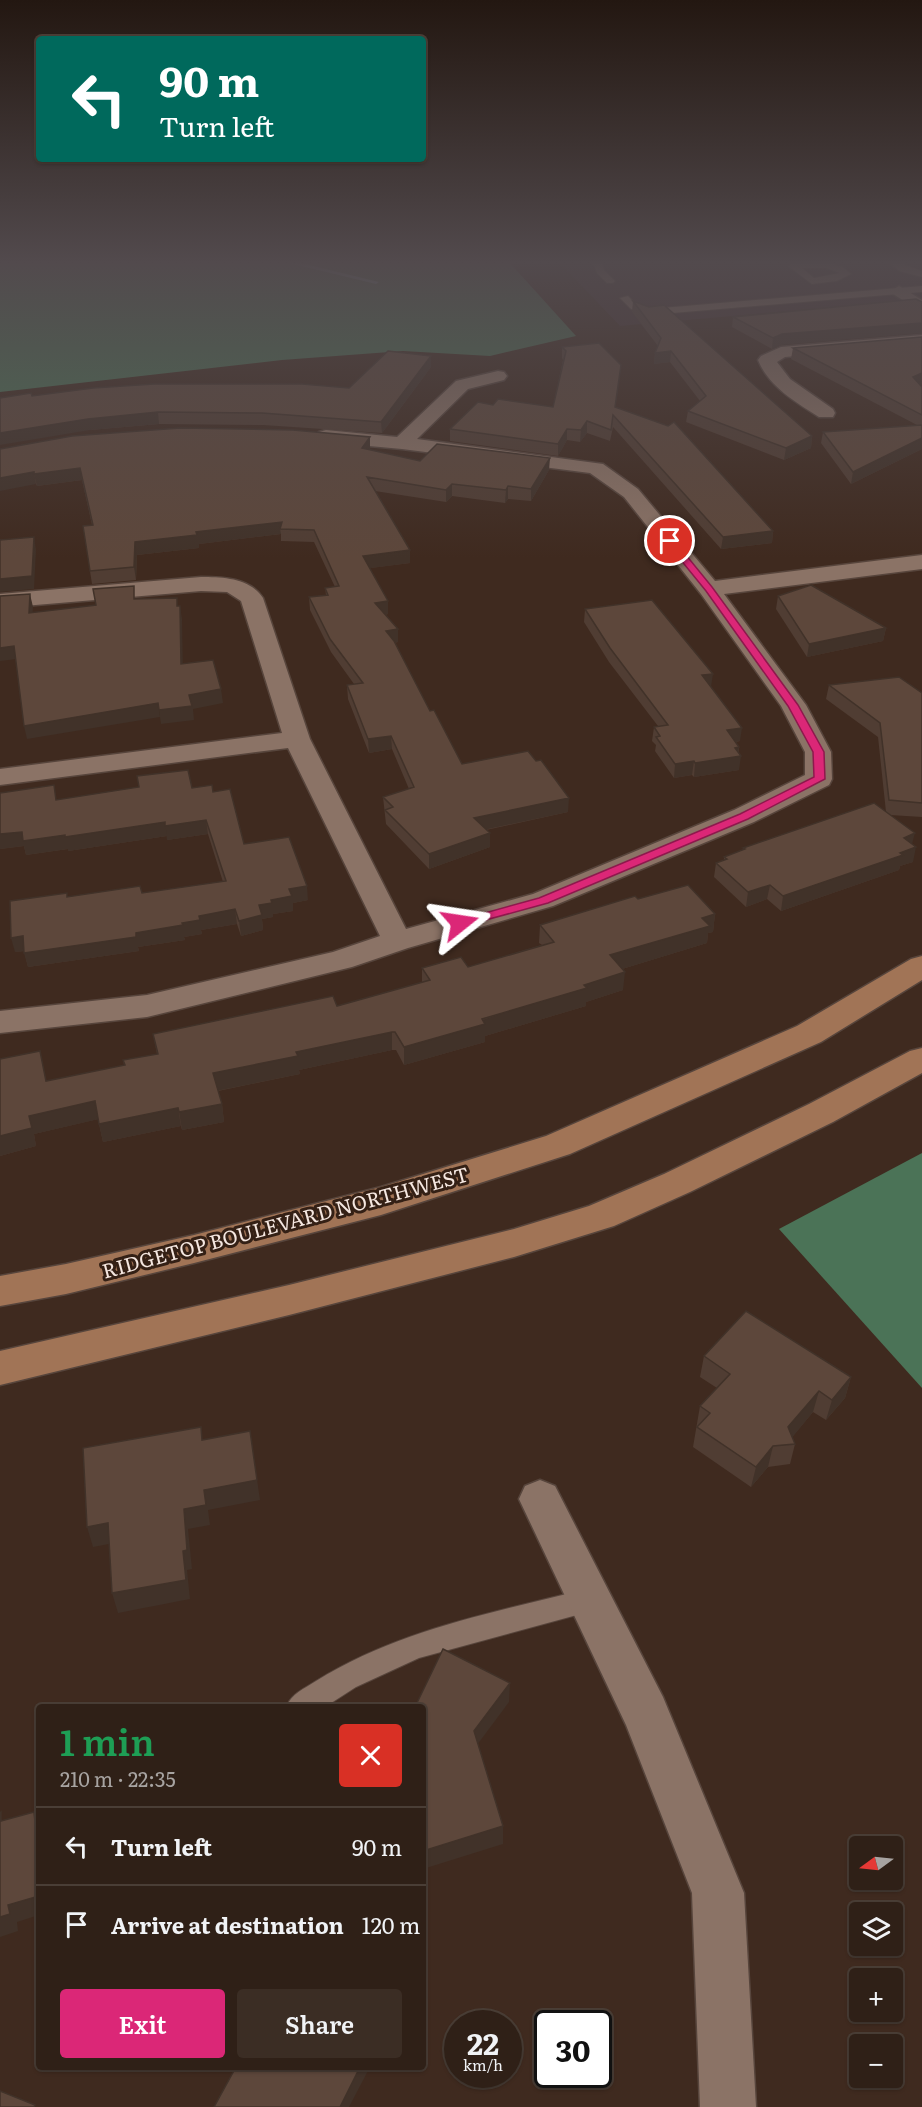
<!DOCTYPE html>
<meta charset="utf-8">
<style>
:root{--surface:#2f2017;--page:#3b2d24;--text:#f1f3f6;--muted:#a7a3a1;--line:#4a3e36;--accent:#db2777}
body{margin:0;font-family:Literata,serif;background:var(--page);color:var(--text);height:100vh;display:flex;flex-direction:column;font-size:22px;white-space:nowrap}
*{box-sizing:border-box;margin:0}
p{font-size:20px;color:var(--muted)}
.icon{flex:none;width:33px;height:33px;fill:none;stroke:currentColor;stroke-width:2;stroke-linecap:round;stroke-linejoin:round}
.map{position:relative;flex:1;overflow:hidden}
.sheet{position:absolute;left:36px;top:1704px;width:390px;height:366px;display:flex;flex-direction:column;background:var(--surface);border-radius:6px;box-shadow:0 2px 4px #0004,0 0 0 2px var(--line)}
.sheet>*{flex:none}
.hud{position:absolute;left:36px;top:36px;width:390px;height:126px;border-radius:6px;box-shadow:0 2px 4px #0004,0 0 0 2px var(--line);background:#00695c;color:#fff;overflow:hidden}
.needle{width:39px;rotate:255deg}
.tools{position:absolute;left:849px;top:1836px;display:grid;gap:12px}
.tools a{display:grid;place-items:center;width:54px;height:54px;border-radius:6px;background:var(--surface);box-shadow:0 2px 4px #0004,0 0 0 2px var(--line);font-size:30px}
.speed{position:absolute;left:444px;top:2010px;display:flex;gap:12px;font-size:30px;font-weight:700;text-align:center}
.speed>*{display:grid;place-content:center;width:78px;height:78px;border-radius:50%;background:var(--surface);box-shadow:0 2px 4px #0004,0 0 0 2px var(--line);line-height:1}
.speed small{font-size:15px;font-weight:400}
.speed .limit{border:3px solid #111;border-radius:9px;background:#fff;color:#111}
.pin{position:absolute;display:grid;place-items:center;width:51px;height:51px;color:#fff;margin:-26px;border:3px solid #fff;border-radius:50%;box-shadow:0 2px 6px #0007}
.me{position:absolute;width:66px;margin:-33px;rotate:75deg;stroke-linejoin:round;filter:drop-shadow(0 0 4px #0008)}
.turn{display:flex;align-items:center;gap:21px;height:126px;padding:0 24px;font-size:27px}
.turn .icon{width:78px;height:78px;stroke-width:2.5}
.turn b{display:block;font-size:42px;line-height:51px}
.round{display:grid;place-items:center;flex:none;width:63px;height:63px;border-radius:6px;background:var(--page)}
.head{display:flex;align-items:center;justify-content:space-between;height:102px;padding:0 24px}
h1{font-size:36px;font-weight:600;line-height:45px;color:#1e9e55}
.button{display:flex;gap:12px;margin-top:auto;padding:12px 24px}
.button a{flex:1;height:69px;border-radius:6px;background:var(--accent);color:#fff;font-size:24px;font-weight:600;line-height:69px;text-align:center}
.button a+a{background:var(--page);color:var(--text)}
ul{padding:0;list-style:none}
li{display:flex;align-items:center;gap:18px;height:78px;padding:0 24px;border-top:2px solid var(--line)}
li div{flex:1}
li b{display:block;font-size:22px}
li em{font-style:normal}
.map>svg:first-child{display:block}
.education{fill:#463132}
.forest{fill:#4b7357}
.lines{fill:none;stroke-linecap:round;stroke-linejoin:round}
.stream{fill:#7da0a8;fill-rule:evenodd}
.lane-casing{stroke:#57453c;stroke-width:2}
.street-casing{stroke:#57453c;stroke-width:3}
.secondary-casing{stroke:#57453c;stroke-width:3}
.lane{fill:#8b7366;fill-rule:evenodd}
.street{fill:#8b7366;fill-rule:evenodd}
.secondary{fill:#a17456;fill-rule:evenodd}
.wall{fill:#503d33}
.shaded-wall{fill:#413229}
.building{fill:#5d473b;stroke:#413229;stroke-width:1.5}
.route{fill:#db2777;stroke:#8e194d;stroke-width:1.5}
.labels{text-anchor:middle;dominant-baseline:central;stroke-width:6;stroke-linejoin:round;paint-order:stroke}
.street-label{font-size:20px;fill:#f5e7e0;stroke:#342015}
</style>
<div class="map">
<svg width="922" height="2107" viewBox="0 0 922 2107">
<rect width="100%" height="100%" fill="#3f2a1f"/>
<path class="education" d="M560,263H922V299L620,326Z"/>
<g class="forest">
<path d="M0,263H510L576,336L490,356L403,351L282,360L0,392Z"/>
<path d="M922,1153V1388L779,1229Z"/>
</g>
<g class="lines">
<path class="stream" d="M289,263H301L379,282L376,284Z"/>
<defs>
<g id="lane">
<path d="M593,263H602L604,270L615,281L613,283H607L597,273Z"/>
<path d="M830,263L843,267L851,274L837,281L812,284L788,266L792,263ZM802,268H826L840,273L814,278Z"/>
<path d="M890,263H900L922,271V277L899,271Z"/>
<path d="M922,286V292L649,315L631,309L620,298L628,296L637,305L650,309Z"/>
<path d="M590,1588L599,1591L603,1600L599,1609L419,1658L356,1687L325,1707H286C292,1693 304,1689 316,1681C399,1629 497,1612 590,1588Z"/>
</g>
<g id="street">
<path d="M899,286L922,300V312L893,294L891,291Z"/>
<path d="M922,335V345L785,357L777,362L790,379L833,409L835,413L833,417H819C796,402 769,387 758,360L761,356L781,347Z"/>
<path d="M498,371L504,372L507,376L504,380L468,389L417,439L603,464L638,489L715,581L922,555V569L724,594L806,705L831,752L832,779L829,785L754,822L553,906L408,948L352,967L147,1017L0,1033V1011L147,995L333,952L380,936L288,748L0,785V769L282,733L241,601L227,592L201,591L0,608V594L201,577C223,577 250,578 263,598L310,739L406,929L533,894L734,810L805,775V752L781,706L701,594L624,497L590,473L402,449L326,442L319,440L316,436L319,432L326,430L397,437L456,381Z"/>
<path d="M540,1480L555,1486L663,1697L744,1893L756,2107H700L692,1893L626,1725L519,1499L525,1486Z"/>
</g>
<g id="secondary">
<path d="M922,956V980L821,1042L570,1154L381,1215L194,1263L66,1294L0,1306V1276L66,1264L194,1235L381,1187L546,1136L797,1026L911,959Z"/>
<path d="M922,1048V1073L833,1122L690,1192L614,1226L514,1257L289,1315L0,1385V1351L289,1285L514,1229L589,1206L664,1174L809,1104L910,1051Z"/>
</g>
</defs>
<use href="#lane" class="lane-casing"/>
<use href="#street" class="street-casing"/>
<use href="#secondary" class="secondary-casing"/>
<use href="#lane" class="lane"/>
<use href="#street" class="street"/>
<use href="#secondary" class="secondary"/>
</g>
<g class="wall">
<path d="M916,299L781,345L772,349L732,327L733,317Z"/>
<path d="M633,301L812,436L811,448L784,460L686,422L688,411L700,401L670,362L654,364L655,353L658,346L632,312Z"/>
<path d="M922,337V384L920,385L922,387V449L851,484L821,443L823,432L917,425L791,359L793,348Z"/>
<path d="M562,347L621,365L615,407L773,531L772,543L721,549L613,427L610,441L587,433L580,442L567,440L558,456L450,441V429L493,405L553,407L563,360L562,358Z"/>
<path d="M431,356V367L382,433L263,425L159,424L90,430L32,396L349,388Z"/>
<path d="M0,449H370V450L420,461L549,470L531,501L508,499L505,503L452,496L446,502L375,491L410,550V563L370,568L388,614L385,615L398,642L394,643L430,711L462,764L568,812L486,830L490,833V847L429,869L386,824L383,797L409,789L392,749L369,753L348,699L347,685L354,684L331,652L310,610L309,597L326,595L325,588L335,587L314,542L281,541V534L199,544V548L137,555L136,580L92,584L83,526L92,525L82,480L37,486L36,484Z"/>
<path d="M778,596L886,628L883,641L807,657L776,609Z"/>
<path d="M585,609L711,687L740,741L736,742L739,747V770L694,777L692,775L674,778L655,751L656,745L652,741L654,727L658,726L609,662L584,622Z"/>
<path d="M829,685L922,693V817L890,815L912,844L913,862L900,866L899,870L781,911L767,899L746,907L714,877L716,863L724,860V857L743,850V848L886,812L878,737L826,699Z"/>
<path d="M192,788L213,792L244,844L308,900L293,903V911L273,914V917L262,919L263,930L241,936L237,924L201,930L202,934L184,937L185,940L138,947L139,951L28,967L24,951L15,952L68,897L142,893L223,882L208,834L167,840V836L68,851V849L26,855L24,846L0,849V793L57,800Z"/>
<path d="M638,899L715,914L713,932L708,933L707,943L622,969L623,990L586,1002V1006L485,1036V1042L404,1065L396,1050H392L299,1070L300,1074L218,1091L222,1104L224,1122L182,1130L181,1126L103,1142L98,1119L34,1134L36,1146L0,1156V1059L47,1081L124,1065L123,1060L157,1054L153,1034L337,1006L422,982V968L468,967L542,945L539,943L540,925Z"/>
<path d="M704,1356L851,1377L845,1398L826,1420L813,1412L792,1437L795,1444L790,1464L768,1467L751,1487L693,1447L700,1406L717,1388L700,1377Z"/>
</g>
<g class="shaded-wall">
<path d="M922,323V333L781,345L772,349L773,338L782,334Z"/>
<path d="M671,351L670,362L654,364L655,353Z"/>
<path d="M431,356V367L382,433L381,422Z"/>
<path d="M621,365L620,376L614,418L615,407Z"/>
<path d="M922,373V384L911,388L913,377Z"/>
<path d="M158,412L159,424L90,430L0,445V433L88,419Z"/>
<path d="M587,421V433L580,442L581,430Z"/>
<path d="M567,429V440L558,456V444Z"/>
<path d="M812,436L811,448L784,460L786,448Z"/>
<path d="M370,437V449L362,460V448Z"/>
<path d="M922,438V449L851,484L853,472Z"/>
<path d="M550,458L549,470L531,501V489Z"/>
<path d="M80,468L82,480L37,486L34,474Z"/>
<path d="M34,472L36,484L0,491V478Z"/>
<path d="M452,484V496L446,502V490Z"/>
<path d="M508,486V499L505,503L506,490Z"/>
<path d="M282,522L280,529L281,534L199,544V548L137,555L136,580L134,567L135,542L196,532Z"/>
<path d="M773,531L772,543L721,549L723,537Z"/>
<path d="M34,537L36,550L34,589L0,592V579Z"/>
<path d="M410,550V563L364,569L363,556Z"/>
<path d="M30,594L33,607L32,626L29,613Z"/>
<path d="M388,601V614L375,616V603Z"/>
<path d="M180,606L182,619L183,678L181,664Z"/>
<path d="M886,628L883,641L807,657L809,644Z"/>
<path d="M398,629V642L386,645V631Z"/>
<path d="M14,646L17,659L0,661V648Z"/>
<path d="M713,674L711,687L702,675Z"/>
<path d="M221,689L223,703L193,709L194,720L161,724L159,710L189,695Z"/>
<path d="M158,703L160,717L27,739L24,726Z"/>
<path d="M742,728L740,741L725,744L727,730Z"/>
<path d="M391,736L392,749L369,753L368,739Z"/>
<path d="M739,747L738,756H741L739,770L694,777L695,763L735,748Z"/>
<path d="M694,761L692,775L674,778L675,764Z"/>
<path d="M569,798L568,812L474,832V818Z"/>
<path d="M206,820L208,834L167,840L165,826Z"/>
<path d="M165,822L167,836L68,851V849L26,855L24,846L0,849V834L22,832L65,835Z"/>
<path d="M490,833V847L429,869V854Z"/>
<path d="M915,833L911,848L904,838Z"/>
<path d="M916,847L913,862L900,866L899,870L781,911L783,896Z"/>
<path d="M770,885L767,899L746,907L748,892Z"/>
<path d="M307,886L308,900L293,903V911L273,914V917L262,919L263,930L241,936L239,921L259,905L271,900L289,889Z"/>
<path d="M235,909L237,924L201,930L202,934L184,937L185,940L138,947L139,951L28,967L24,953L136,933L182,923L199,916Z"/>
<path d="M715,914L713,932L708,933L707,943L609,973L610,955L702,918Z"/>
<path d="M23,936L26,951L15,952L11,938Z"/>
<path d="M625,972L623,990L586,1002V1006L485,1036V1042L404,1065V1047L584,985Z"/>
<path d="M392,1032V1050L299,1070L300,1074L216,1091L213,1073L296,1052Z"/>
<path d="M95,1101L99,1119L34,1134L36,1146L0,1156V1136L29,1116Z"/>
<path d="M222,1104L224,1122L182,1130L179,1112Z"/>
<path d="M178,1108L181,1126L103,1142L99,1124Z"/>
<path d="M851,1377L845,1398L826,1420L832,1400Z"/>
<path d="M819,1391L813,1412L786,1445L788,1427Z"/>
<path d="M250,1431L260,1500L208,1510L210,1525L188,1529L192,1569L187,1570L190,1599L118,1613L112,1593L183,1551L184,1509L204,1490Z"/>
<path d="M773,1446L768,1467L751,1487L756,1467Z"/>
<path d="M108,1523L114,1543L93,1547L87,1527Z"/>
<path d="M510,1683L509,1702L474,1749V1731Z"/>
<path d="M34,1812L39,1822V1857Z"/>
<path d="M503,1826V1844L423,1869V1851Z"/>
<path d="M39,1896V1915L17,1922L18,1931L0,1937V1917L8,1905Z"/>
<path d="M360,2067H370L349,2107H340Z"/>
</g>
<g class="building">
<path d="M916,299L922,302V323L782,334L773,338L733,317Z"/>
<path d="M633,301L649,307L664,305L812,436L786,448L688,411L706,396L671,351L655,353L661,338Z"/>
<path d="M922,337V373L913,377L922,387V415L793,348Z"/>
<path d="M599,343L621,365L615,407L668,426L674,422L773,531L723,537L613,415L611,430L587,421L581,430L567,429L558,444L450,429L478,402L493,405L498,399L553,407L566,351L562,347Z"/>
<path d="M388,351L431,356L381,422L262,413L158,412L88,419L0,433V398L31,393L32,396L93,388L154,384H302L349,388Z"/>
<path d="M922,425V438L853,472L823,432Z"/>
<path d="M180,428L293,430L370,437L362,448L420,461L437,444L550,458L531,489L508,486L506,490L452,484L446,490L367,477L410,550L363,556L388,601L375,603L398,629L386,631L394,641L430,711L434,710L462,764L528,751L536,761L541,760L569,798L474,818L490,833L429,854L385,810L393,807L383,797L414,787L391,736L368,739L347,685L363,683L330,639L309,597L328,595L325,588L339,586L314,530L280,529L282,522L196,532L197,535L135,542L134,567L90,571L83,526L93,525L80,468L34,474V472L0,478V449L72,436Z"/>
<path d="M34,537L32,576L0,579V540Z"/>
<path d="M811,585L886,628L809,644L778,596Z"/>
<path d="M134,586V599L177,598V606H180L181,664L213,660L221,689L189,695L192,706L159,710L158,703L24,726L14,646L0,648V596L30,594L29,613L96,605L93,589Z"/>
<path d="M652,600L713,674L702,675L742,728L727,730L739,747L735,748L741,756L695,763L694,761L675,764L656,737L660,736L654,727L668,725L610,648L585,609Z"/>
<path d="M899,677L922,693V803L889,800L880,723L829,685Z"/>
<path d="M188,770L192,788L212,785L213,792L230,789L244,844L289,837L307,886L289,889L292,896L271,900L272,903L259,905L262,915L239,921L235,909L199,916L200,920L182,923L183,925L136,933V937L24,953L23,936L11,938L10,901L67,893V897L140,886L142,893L226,881L206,820L165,826V822L65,837V835L23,841L22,832L0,834V793L54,785L56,800L139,787L137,776Z"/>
<path d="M874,803L915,833L904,838L916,847L900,853L903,855L783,896L770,885L748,892L716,863L727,859L724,857L745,849L743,848Z"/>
<path d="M688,885L715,914L702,918L710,926L610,955L625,972L584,985L587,988L482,1019L485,1024L404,1047L395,1032H392L296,1052L298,1056L213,1073L222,1104L179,1112L178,1108L99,1124L95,1101L29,1116L32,1128L0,1136V1059L40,1051L46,1081L125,1065L123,1060L158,1054L153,1034L333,996L337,1006L430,980L422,968L461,957L468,967L554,942L540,925L635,896L638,899Z"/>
<path d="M746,1311L851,1377L832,1400L819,1391L788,1427L795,1444L773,1446L756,1467L697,1427L710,1413L700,1406L730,1374L704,1356Z"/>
<path d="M201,1427L202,1440L250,1431L257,1480L204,1490L206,1505L184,1509L187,1550L183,1551L186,1580L112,1593L108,1523L87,1527L83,1448Z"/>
<path d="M443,1649L510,1683L474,1731L503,1826L423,1851V1707H415Z"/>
<path d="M1,1812V1821L34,1812L39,1857V1896L8,1905L10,1914L0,1917V1813Z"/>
<path d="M236,2067H360L340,2107H214Z"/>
<path d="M0,2091L35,2105L34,2107H0Z"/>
</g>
<linearGradient id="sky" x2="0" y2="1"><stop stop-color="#231711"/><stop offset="0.47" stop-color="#524a4d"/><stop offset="1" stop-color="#524a4d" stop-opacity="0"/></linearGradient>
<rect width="922" height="558" fill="url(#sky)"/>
<path class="route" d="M667,539H673L712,587L798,705L824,752L825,779L748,819L548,903L460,927L456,926L454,923L456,921L539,898L740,814L814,777L813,752L788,706L706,591L667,543Z"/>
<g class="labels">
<g class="street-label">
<text transform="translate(285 1221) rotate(-15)">RIDGETOP BOULEVARD NORTHWEST</text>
</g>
</g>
</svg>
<div class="tools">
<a><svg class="needle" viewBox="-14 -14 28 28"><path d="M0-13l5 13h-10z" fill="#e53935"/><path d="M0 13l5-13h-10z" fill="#a7a3a1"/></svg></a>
<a><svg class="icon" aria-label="layers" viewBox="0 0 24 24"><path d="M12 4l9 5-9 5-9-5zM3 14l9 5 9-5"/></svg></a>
<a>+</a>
<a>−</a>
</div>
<div class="speed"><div>22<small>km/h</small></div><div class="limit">30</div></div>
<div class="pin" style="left:670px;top:541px;background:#d93025"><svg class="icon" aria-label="arrive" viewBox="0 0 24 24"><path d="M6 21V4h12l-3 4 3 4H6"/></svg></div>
<svg class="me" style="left:460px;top:923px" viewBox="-20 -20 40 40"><path d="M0-17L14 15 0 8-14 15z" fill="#db2777" stroke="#fff" stroke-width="4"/></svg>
<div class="hud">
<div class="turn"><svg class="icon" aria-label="left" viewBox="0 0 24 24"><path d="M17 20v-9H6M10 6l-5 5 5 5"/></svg><div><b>90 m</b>Turn left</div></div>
</div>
<section class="sheet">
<div class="head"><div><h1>1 min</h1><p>210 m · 22:35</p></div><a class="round" style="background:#d93025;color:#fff"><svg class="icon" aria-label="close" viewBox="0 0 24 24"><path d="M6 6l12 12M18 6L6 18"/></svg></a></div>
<ul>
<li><svg class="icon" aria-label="left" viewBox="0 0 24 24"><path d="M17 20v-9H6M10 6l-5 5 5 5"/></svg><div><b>Turn left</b></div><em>90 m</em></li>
<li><svg class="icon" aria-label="arrive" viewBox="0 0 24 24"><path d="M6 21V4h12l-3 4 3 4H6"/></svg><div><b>Arrive at destination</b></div><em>120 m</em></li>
</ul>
<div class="button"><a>Exit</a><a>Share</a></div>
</section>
</div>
